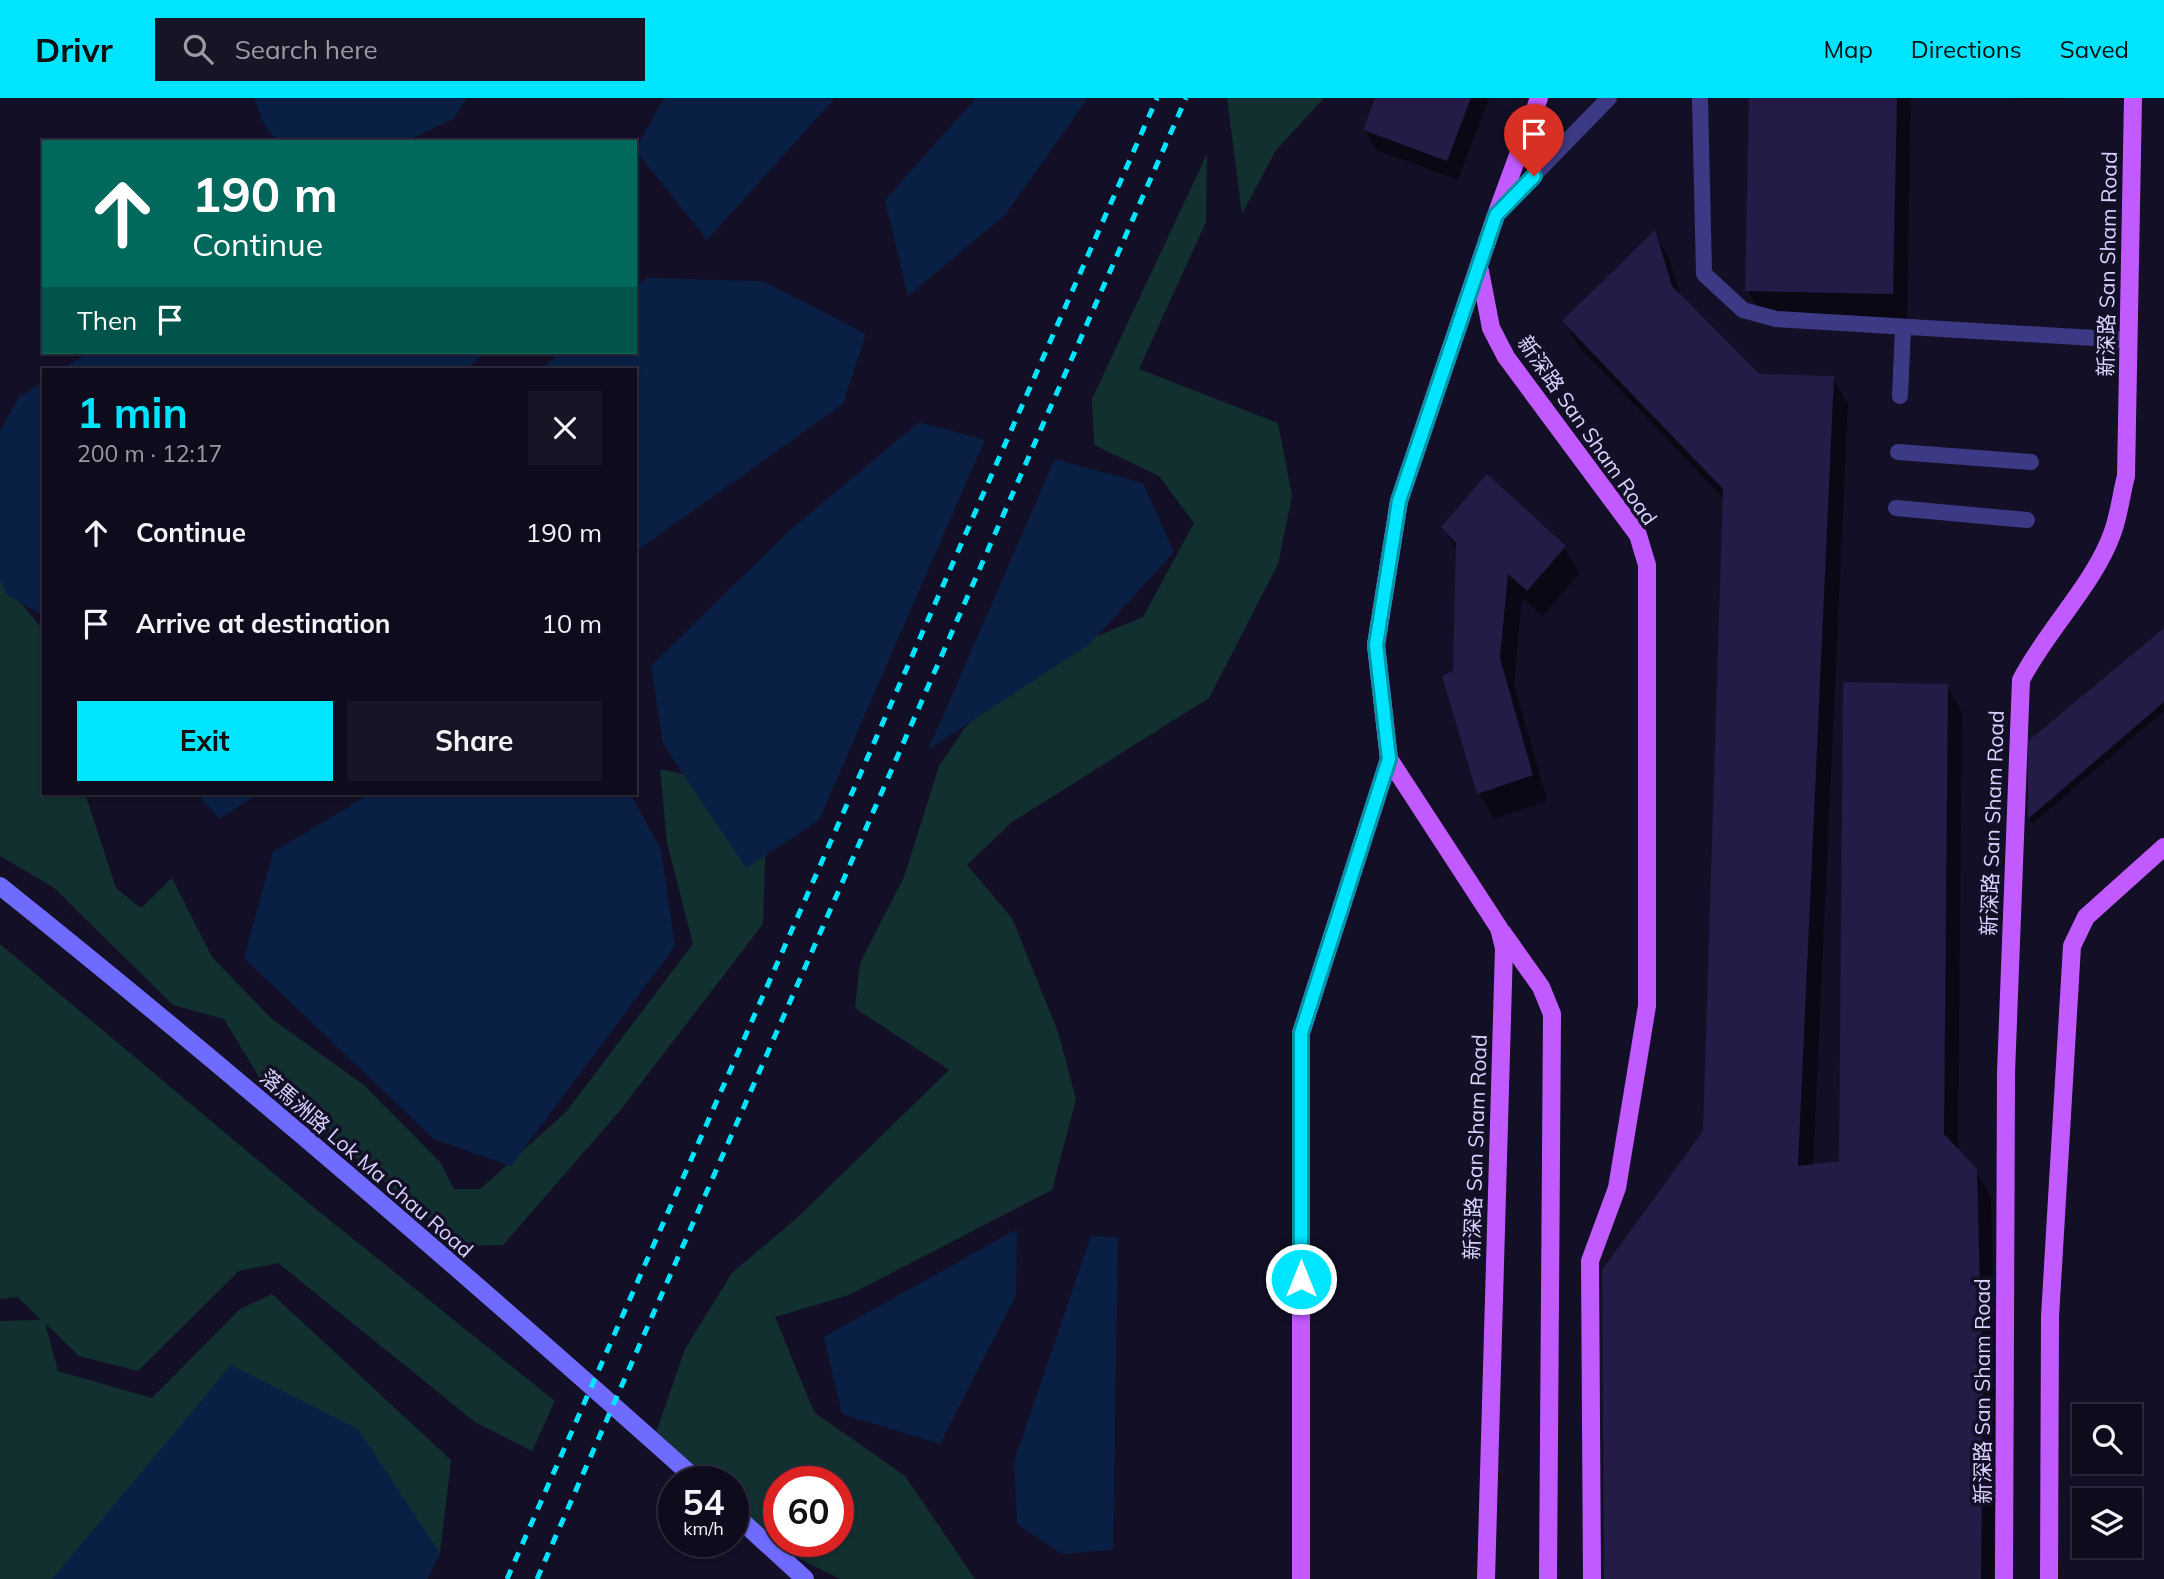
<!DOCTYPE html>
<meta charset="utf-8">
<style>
:root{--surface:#0e0b1c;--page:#171425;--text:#f1f3f6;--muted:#9b9ba3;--line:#2e2b3b;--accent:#00e5ff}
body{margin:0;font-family:Mulish,"Noto Sans SC",sans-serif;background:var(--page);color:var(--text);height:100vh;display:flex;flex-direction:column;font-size:26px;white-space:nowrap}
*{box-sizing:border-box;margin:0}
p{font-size:23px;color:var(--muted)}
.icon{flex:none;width:38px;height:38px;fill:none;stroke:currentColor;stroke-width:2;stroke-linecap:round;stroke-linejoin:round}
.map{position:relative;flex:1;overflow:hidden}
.details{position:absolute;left:42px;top:270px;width:595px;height:427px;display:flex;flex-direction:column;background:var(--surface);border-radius:0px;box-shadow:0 2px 5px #0004,0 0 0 2px var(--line)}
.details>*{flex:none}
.banner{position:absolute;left:42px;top:42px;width:595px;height:214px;border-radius:0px;box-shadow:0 2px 5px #0004,0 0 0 2px var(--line);background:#00695c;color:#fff;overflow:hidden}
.buttons{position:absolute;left:2072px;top:1306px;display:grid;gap:14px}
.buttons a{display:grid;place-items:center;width:70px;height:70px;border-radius:0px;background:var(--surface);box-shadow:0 2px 5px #0004,0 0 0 2px var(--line);font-size:35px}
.speed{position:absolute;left:658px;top:1368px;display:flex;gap:14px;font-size:35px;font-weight:700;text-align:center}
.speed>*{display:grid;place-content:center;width:91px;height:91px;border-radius:50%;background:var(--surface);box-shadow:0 2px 5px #0004,0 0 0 2px var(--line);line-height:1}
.speed small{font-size:18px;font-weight:400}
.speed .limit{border:10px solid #d22;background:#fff;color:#111}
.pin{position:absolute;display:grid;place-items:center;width:60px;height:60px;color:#fff;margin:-72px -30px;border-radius:50% 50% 50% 0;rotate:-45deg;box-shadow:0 0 7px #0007}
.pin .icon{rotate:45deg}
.me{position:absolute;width:77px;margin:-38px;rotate:0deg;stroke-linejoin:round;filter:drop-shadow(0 0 5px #0008)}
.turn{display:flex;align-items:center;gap:24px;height:147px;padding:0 35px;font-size:32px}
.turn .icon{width:91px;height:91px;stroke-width:2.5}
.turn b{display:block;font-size:49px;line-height:60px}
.then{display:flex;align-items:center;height:66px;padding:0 35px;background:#0003;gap:14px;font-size:26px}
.round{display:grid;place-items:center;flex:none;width:74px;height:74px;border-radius:0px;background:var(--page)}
.head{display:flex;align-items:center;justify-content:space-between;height:119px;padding:0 35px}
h1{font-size:42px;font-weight:700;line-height:52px;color:var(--accent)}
.button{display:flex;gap:14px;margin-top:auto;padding:14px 35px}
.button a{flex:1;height:80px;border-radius:0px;background:var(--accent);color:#111;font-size:28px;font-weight:700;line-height:80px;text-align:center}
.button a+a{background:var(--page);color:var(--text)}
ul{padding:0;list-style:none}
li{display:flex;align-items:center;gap:21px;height:91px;padding:0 35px}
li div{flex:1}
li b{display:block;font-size:26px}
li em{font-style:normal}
header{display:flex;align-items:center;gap:42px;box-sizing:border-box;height:98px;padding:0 35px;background:var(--accent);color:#111}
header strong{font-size:33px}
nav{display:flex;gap:38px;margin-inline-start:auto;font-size:24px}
.search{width:490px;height:63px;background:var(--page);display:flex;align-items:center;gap:18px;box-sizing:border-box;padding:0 24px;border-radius:0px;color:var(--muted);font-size:26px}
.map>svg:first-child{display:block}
.green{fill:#12302f;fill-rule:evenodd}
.water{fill:#0a1f44}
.pier{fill:#130f26}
.shadow{fill:#0007}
.building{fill:#241b47}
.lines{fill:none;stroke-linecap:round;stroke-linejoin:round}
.lane{stroke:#3d3a85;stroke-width:16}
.secondary{stroke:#6f6bff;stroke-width:18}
.primary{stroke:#c25bff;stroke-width:18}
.rail{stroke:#00e5ff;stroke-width:5;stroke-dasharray:10 9;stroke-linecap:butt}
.route-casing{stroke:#0095a6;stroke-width:18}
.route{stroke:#00e5ff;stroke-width:12}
.labels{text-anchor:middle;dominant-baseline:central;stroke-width:7;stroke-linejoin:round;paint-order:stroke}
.street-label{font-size:21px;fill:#d9d4ff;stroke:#130f26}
</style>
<header>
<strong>Drivr</strong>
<div class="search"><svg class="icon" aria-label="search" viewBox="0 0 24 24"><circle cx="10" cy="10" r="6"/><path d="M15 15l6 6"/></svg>Search here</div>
<nav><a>Map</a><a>Directions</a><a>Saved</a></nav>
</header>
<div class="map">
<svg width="2164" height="1481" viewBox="0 0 2164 1481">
<rect width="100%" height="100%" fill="#130f26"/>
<g class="green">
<path d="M1227,0H1324L1276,52L1242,116Z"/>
<path d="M1207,56L1206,124L1139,271L1278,325L1292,398L1278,466L1209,600L1012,724L967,767L1012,820L1058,934L1076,1001L1052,1092L849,1197L775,1219L814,1314L905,1378L975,1481H840L733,1427V1384H685L651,1349L685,1251L732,1175L799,1118L949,972L855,910L860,865L904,779L939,668L1000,579L1143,519L1194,425L1159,378L1094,347L1092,301ZM779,1384H838V1444H779Z"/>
<path d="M0,480L44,533V695H85L116,790L141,810L172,780L212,859L271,920L365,988L440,1064L454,1091H480L566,1014L693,846L667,745L660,671L725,686L766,734L763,826L618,1015L503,1147L461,1148L259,979L224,921L173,907L53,789L0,758Z"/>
<path d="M0,846L322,1116L555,1303L532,1353L475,1324L278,1165L239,1173L138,1273L79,1258L45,1225L58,1273L152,1300L240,1211L272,1196L451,1362L440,1455L427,1481H0V1223L41,1222L18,1199L0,1201Z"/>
</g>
<g class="water">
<path d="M254,0H467L453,21L404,44H278L264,26Z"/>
<path d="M664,0H835L707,142L635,52Z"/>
<path d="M976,0H1088L1005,117L908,198L885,102Z"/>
<path d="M647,180L762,183L866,236L843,306L635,454V271H541L561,254H635V190Z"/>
<path d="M89,254H486L466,271H62Z"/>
<path d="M44,283V518L7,497L0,481V333L19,299Z"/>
<path d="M919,324L1143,385L1174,454L1090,546L746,770L663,646L651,568L789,433Z"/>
<path d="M197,695H260L219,721Z"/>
<path d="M372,695H630L661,752L675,848L511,1068L434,1041L244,860L273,754Z"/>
<path d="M1017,1131L1016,1197L940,1346L842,1316L824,1239Z"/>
<path d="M1091,1138L1118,1139L1113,1452L1062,1456L1017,1426L1014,1363Z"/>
<path d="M231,1267L358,1331L440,1455L427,1481H52Z"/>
</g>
<path class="pier" d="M986,339L1056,358L926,657L816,729Z"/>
<g class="shadow">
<path d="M1377,0H1489L1458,82L1376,52L1365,32Z"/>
<path d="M1750,0H1911L1907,221L1762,218L1747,192Z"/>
<path d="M2004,0H2063V1Z"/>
<path d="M1654,135L1669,160L1681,200L1759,278L1833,280L1848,306L1813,1068L1840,1065L1947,588L1962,614L1958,1053L1975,1072L1991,1099L1997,1335L1993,1481H1606L1705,1034L1724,401L1579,249L1564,223Z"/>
<path d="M1443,429L1564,449L1579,475L1543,518L1522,500L1514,587L1547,703L1494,721L1479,695L1444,579L1455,574L1458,455Z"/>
<path d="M2164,533V613L2032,726L2029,721L2030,643Z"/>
</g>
<g class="building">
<path d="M1375,0H1471L1447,63L1363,32Z"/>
<path d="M1749,0H1897L1893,196L1745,193Z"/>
<path d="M1655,132L1672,188L1759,276L1834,278L1798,1068L1839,1063L1843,584L1948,586L1944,1036L1977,1071L1983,1308L1981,1481H1604L1602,1172L1703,1033L1723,391L1562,223Z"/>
<path d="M1487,376L1566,448L1527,493L1508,476L1500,560L1533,677L1477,696L1442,578L1453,573L1456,445L1441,429Z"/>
<path d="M2164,530V604L2028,721V643Z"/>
</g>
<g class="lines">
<g class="lane">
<path d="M1700,0L1704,176L1743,212L1776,221L2128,242"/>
<path d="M1497,115L1609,0"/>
<path d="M1900,298L1903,229"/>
<path d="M1898,354L2031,364"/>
<path d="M1896,410L2027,422"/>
</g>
<g class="secondary">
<path d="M0,788C239,979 471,1180 699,1384"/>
<path d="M733,1415L805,1481"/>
</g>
<g class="primary">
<path d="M1480,173L1491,230L1506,259L1638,437L1647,467V908L1617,1090L1590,1163L1592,1481"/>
<path d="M1389,661L1499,830L1504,850L1486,1481"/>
<path d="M1502,834L1541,889L1552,916L1548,1481"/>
<path d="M1301,1481V935L1389,661L1376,547L1399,403L1496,117L1539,0"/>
<path d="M2004,1481L2006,975L2021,582C2046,533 2094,486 2112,436C2119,418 2121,397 2126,378L2133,0"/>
<path d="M2049,1481L2050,1219L2072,848L2086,819L2164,749"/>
</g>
<g class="rail">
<path d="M507,1481L1157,0"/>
<path d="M537,1481L1186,0"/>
</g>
</g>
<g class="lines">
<defs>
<path id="route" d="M1301,1181V935L1389,661L1376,547L1399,403L1496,117L1534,78"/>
</defs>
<use href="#route" class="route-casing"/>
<use href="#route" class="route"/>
</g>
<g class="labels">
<g class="street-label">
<text transform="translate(2107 166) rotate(-89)">新深路 San Sham Road</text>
<text transform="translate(1588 332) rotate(55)">新深路 San Sham Road</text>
<text transform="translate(1992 725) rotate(-88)">新深路 San Sham Road</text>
<text transform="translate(1475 1049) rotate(-88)">新深路 San Sham Road</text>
<text transform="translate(367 1065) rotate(41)">落馬洲路 Lok Ma Chau Road</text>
<text transform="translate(1982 1293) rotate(-90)">新深路 San Sham Road</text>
</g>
</g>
</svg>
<div class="buttons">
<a><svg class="icon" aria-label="search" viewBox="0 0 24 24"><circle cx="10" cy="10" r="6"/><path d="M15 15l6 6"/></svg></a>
<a><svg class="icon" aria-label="layers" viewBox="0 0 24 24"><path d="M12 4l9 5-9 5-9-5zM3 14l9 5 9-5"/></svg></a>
</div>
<div class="speed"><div>54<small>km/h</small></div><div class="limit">60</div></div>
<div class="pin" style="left:1534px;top:78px;background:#d93025"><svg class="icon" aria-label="arrive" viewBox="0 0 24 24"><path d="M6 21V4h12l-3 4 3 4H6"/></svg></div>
<svg class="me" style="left:1301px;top:1181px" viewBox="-20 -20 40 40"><circle r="17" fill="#00e5ff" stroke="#fff" stroke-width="3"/><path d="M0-11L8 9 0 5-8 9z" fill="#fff"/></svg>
<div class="banner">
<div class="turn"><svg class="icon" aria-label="ahead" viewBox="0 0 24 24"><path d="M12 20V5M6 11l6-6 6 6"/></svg><div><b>190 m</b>Continue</div></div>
<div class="then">Then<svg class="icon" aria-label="arrive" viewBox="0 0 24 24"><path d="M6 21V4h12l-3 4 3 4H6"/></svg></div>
</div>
<section class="details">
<div class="head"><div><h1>1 min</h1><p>200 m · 12:17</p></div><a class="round"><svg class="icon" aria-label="close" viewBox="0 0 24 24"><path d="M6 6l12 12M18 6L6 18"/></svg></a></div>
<ul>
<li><svg class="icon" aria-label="ahead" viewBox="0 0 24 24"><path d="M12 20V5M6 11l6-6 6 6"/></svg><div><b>Continue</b></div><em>190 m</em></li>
<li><svg class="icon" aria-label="arrive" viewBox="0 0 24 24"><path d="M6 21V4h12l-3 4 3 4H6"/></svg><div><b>Arrive at destination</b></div><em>10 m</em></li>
</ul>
<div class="button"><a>Exit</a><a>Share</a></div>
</section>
</div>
